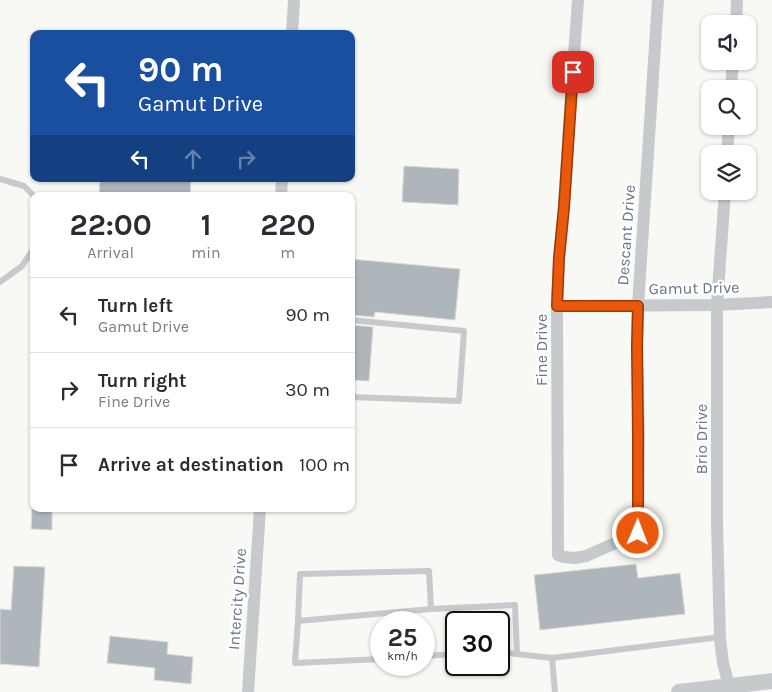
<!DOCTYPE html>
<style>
:root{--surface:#fff;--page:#f2f2f3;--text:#2b2b33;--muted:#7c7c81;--line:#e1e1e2}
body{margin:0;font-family:Karla,sans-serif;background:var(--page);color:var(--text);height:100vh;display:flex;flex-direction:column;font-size:19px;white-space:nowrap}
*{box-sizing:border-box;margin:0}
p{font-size:16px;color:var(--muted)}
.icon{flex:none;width:28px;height:28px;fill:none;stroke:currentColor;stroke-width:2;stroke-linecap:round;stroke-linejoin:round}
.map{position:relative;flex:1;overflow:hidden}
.drawer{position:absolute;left:30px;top:192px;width:325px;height:320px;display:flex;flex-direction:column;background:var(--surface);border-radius:10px;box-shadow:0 1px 4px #0004}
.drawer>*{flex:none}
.hud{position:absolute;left:30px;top:30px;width:325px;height:152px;border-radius:10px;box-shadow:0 1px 4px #0004;background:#1a4fa0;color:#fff;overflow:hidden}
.fabs{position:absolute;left:701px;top:15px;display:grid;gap:10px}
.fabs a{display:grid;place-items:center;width:55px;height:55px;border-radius:10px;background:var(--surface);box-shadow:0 1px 4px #0004;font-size:25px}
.speed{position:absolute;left:370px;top:611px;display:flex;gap:10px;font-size:25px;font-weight:700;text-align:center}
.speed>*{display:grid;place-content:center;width:65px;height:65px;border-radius:50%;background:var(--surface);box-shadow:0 1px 4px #0004;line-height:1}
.speed small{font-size:12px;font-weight:400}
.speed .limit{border:2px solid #111;border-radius:8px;background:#fff;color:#111}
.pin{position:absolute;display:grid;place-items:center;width:42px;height:42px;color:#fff;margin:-21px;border-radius:10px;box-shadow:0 2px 8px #0006}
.me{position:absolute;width:55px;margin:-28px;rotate:1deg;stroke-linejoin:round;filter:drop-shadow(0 0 4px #0008)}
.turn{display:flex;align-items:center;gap:18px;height:105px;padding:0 25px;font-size:22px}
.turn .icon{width:65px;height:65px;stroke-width:2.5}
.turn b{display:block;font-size:35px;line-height:42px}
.lanes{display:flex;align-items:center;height:48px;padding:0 25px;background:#0003;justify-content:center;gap:25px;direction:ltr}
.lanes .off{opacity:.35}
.eta{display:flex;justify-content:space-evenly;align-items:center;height:85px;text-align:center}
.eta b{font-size:30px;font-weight:700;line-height:35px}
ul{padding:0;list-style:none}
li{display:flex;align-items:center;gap:15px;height:75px;padding:0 25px;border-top:1px solid var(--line)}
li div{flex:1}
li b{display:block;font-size:19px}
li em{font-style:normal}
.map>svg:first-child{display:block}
.building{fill:#aeb6bc;stroke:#dadad7}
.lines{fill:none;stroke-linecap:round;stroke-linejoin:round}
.service{stroke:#c6cacd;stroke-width:6}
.minor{stroke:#c6cacd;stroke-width:12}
.tertiary{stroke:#c6cacd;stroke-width:16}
.route-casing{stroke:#983908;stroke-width:12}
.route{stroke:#ea580c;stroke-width:9}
.labels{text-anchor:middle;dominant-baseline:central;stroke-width:5;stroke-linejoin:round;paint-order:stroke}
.street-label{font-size:16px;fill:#657788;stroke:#fff}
</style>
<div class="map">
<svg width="772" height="692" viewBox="0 0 772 692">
<rect width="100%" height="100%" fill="#f8f8f5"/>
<g class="building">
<path d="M404,166L459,169L458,205L402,202Z"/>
<path d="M100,179L123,181V179H191L190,196H99Z"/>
<path d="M351,259L460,269L455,320L375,312L374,317L351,315Z"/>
<path d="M351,325L373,327L369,381L351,380Z"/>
<path d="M32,509H52V530L31,529Z"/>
<path d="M636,564L638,578L680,573L685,614L540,630L534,575Z"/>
<path d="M14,566L45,567L39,667L0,664V609L11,610Z"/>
<path d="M110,636L168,642L167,654L193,657L191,684L154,680L155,668L107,663Z"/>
</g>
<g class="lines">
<g class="service">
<path d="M0,179L24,186L34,196"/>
<path d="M0,282L22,266L34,248"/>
<path d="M351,320L464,331L459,401L351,397"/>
<path d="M431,609L298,621L300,574L429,571L431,609L515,605L517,654L552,658"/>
<path d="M298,621L295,663L381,659"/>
<path d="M499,652L517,654"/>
<path d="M424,656L456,654"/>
<path d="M555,692L552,658L720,637"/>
</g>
<g class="minor">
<path d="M578,0L569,125L564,207L559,258L557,306L558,555L564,557L575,558L586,556L638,533L639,434L637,346L638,306L658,0"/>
<path d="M736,24L737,0"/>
<path d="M292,34L294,0"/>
<path d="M731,89L733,61"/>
<path d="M727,154L729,126"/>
<path d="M725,191L717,305V523L720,639L723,663L729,686"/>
<path d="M281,196L282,179"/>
<path d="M557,306L717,305L772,302"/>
<path d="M248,692L260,509"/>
</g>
<path class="tertiary" d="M679,692L772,681"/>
</g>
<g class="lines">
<defs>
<path id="route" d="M573,72L564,207L559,258L557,306H638L637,346L638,434V533"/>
</defs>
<use href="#route" class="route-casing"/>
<use href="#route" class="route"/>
</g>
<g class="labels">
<g class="street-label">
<text transform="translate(626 235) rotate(-86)">Descant Drive</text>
<text transform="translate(694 288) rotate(-1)">Gamut Drive</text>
<text transform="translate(541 350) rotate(-90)">Fine Drive</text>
<text transform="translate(701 439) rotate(-90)">Brio Drive</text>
<text transform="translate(237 599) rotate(-86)">Intercity Drive</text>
</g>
</g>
</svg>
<div class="fabs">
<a><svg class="icon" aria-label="sound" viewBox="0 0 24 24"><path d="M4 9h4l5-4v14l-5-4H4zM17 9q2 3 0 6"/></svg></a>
<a><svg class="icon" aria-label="search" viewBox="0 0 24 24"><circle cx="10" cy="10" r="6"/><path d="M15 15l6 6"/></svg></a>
<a><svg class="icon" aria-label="layers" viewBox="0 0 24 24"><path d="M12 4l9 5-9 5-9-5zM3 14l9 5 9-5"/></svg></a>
</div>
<div class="speed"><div>25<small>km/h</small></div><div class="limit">30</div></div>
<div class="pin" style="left:573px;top:72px;background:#d93025"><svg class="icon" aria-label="arrive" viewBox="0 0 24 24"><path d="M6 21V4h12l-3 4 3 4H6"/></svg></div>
<svg class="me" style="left:638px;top:533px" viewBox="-20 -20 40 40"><circle r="17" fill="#ea580c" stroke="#fff" stroke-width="3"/><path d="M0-11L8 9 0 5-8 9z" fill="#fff"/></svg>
<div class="hud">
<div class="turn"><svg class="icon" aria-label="left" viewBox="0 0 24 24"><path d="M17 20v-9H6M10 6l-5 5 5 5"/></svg><div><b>90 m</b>Gamut Drive</div></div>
<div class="lanes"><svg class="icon" aria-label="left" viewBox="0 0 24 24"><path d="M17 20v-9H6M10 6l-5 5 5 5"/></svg><svg class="icon off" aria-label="ahead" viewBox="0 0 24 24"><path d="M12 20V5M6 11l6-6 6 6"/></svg><svg class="icon off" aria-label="right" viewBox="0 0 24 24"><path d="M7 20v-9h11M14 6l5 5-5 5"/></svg></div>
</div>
<section class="drawer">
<div class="eta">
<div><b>22:00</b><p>Arrival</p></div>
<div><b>1</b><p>min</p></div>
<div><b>220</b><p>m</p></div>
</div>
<ul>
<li><svg class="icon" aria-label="left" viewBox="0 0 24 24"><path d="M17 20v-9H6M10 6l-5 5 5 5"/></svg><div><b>Turn left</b><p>Gamut Drive</p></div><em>90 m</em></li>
<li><svg class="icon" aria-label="right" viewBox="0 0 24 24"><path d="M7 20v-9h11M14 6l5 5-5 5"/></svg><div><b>Turn right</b><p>Fine Drive</p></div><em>30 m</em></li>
<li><svg class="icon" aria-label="arrive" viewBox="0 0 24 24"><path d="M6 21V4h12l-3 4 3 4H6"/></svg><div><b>Arrive at destination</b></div><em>100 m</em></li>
</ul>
</section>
</div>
